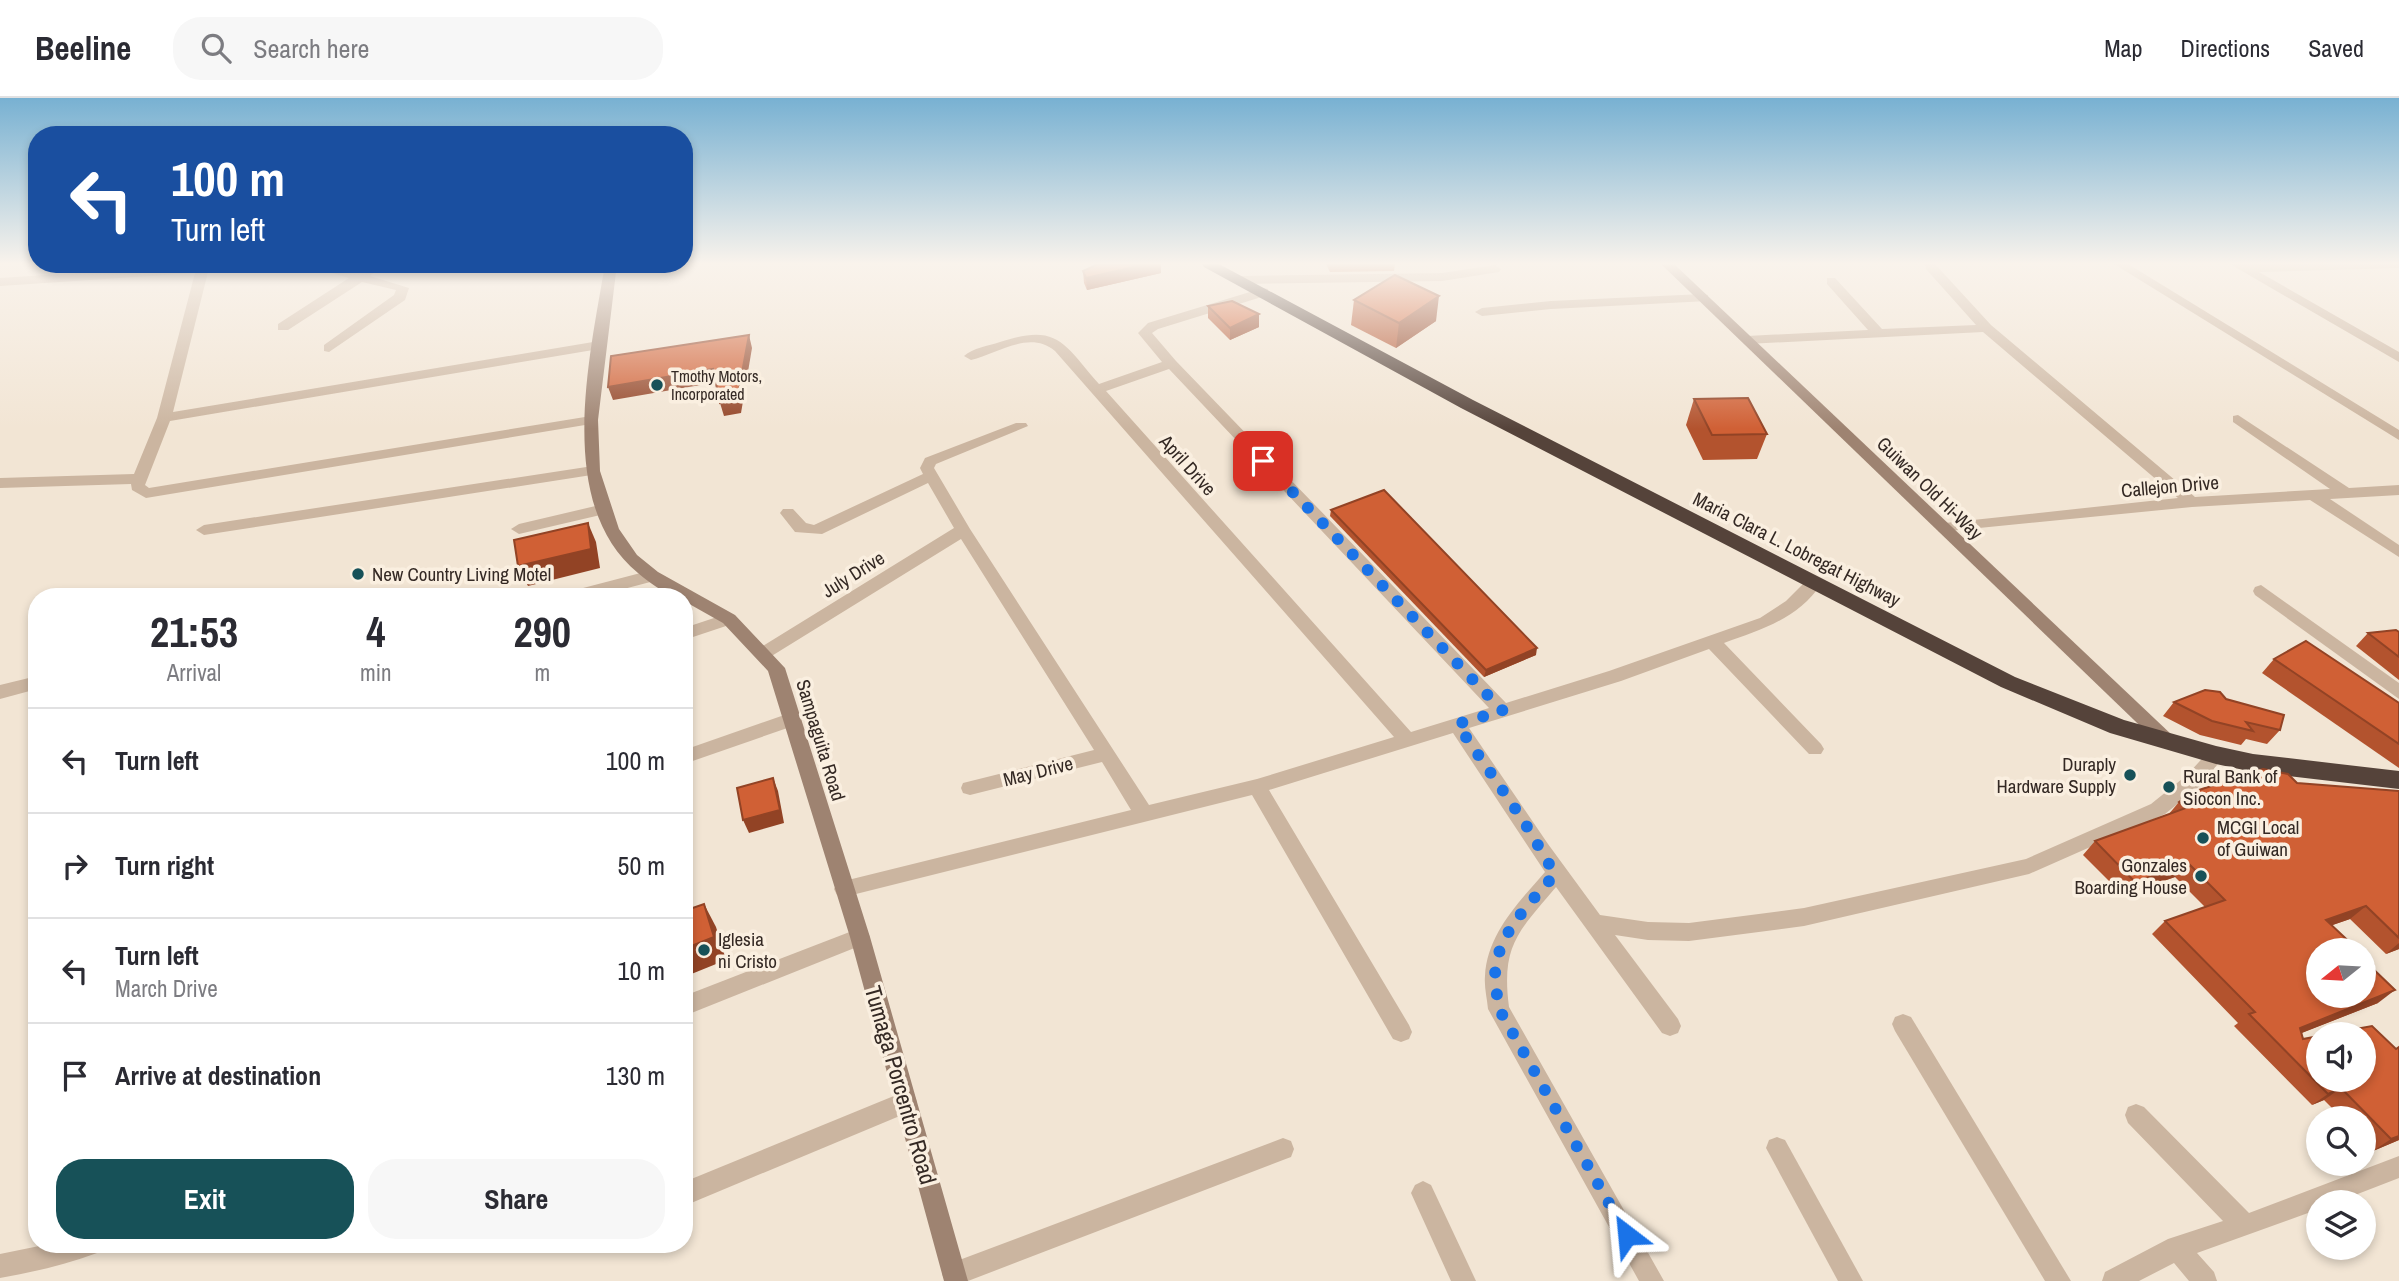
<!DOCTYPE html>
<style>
:root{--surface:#fff;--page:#f7f7f7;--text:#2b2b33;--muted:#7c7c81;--line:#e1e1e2;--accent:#175158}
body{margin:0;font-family:"Archivo Narrow",sans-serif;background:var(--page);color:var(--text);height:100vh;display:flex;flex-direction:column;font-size:26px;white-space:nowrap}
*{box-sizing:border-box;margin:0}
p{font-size:23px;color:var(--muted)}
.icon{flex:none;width:38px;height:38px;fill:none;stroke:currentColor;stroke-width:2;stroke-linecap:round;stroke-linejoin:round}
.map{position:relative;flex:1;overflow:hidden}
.panel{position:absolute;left:28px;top:490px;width:665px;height:665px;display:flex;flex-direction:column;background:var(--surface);border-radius:28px;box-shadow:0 4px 10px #0003}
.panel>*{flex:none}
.top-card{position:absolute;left:28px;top:28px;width:665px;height:147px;border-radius:28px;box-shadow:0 4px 10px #0003;background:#1a4fa0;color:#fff;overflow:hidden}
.needle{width:46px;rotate:252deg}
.buttons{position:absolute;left:2306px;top:840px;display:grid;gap:14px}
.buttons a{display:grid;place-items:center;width:70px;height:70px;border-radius:50%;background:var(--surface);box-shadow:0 4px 10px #0003;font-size:35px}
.pin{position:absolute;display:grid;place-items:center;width:60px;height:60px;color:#fff;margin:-30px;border-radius:14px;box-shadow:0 4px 10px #0006}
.me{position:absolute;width:77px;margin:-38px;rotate:331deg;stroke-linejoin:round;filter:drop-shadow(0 0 5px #0008)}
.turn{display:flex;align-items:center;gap:24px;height:147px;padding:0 28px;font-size:32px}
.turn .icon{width:91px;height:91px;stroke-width:2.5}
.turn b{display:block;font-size:49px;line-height:60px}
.eta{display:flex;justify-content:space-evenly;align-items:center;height:119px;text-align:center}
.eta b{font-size:42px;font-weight:800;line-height:49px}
.cta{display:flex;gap:14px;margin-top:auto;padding:14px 28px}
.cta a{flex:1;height:80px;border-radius:28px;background:var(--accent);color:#fff;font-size:28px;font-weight:800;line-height:80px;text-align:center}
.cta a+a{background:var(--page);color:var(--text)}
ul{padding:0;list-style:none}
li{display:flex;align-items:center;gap:21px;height:105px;padding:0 28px;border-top:2px solid var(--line)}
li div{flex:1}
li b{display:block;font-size:26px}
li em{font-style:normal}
header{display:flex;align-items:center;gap:42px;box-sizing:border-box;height:98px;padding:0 35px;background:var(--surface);border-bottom:2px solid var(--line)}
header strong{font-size:33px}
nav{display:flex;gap:38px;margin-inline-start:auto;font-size:24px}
.search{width:490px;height:63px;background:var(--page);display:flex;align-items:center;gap:18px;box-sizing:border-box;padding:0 24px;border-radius:28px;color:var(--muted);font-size:26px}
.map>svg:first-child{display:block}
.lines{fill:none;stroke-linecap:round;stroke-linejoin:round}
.street{fill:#cbb5a0;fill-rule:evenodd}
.secondary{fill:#9e8371;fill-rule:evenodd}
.highway{fill:#55433a;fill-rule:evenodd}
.wall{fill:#b3532e}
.shaded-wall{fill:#924325}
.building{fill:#d06035;stroke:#924325;stroke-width:2}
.route{stroke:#1a73e8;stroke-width:12;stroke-dasharray:0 21.6}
.poi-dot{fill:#175158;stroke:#faefe0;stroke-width:2.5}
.labels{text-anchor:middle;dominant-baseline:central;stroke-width:7;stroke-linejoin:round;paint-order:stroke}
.far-poi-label{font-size:16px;fill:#342924;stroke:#faefe0;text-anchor:start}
.street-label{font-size:19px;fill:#342924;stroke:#faefe0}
.poi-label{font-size:19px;fill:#342924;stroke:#faefe0;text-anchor:start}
.near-street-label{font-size:23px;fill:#342924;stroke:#faefe0}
</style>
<header>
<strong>Beeline</strong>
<div class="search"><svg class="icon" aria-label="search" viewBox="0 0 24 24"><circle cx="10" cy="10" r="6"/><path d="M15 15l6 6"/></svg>Search here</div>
<nav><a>Map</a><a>Directions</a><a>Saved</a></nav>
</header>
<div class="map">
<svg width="2399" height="1183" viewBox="0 0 2399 1183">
<rect width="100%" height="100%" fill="#f2e5d4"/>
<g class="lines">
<g class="street">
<path d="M300,166H322L358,175L371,166H386L370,178L409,190L405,202L329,254L324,253V247L394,197L396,192L362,184L288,232H278V226L349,180Z"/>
<path d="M1925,166H1935L1991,227L2195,399L2330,391L2233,324V318L2238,317L2349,390L2399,387V397L2330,401L2399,447V459L2310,402L2192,409L1939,434L1937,430L1939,426L1945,425L2178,400L1983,234L1747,246L1740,242L1747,238L1868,232L1827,186V180H1835L1882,231L1976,227L1926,171Z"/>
<path d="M2114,166H2128L2399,332V342Z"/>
<path d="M2230,166H2399V170L2259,174L2399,254V264Z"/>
<path d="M198,167L208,174L173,314L599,243L606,247L599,251L170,323L145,387L149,390L591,318L598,322L591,326L146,400L132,392L131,386L0,390V380L134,376L157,320L195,175L0,188V180Z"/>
<path d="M1495,167L1501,171L1499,174L1442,183L1241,186L1235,182L1241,178L1442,175Z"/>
<path d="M1263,190L1268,191V197L1158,231L1152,235L1176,263L1506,605L1609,573L1760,520L1786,503L1807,482H1819L1821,486C1799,520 1761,532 1724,545L1821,646L1824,651L1821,656H1809L1709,551L1621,583L1469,630L1548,746L1600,817L1648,824L1689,825L1804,810L2026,761L2151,706L2187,677L2210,652H2222L2225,657L2201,687L2165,716L2029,776L1804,828L1689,843L1648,842L1615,837L1678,921L1681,928L1678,935L1670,938L1662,935L1556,789C1518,834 1501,848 1509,909L1664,1183H1639L1488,911C1487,900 1484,889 1485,878C1487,836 1519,804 1545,774L1453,635L1269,692L1409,927L1412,934L1409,941L1401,944L1393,941L1252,697L844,799L837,797L834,791L837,785L844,783L1131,712L1102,664L970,697L963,695L961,690L963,685L1094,652L961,441L770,559H758L755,555L758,551L954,430L928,385L822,436L795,434L780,415L783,411H793L806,425L814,427L923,376L920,370L925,360L1016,325H1026L1028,328L936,366L934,370L970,431L1149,707L1257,681L1394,639L1055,253C1030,232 998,255 971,262L964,258C973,250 988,248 1000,244C1058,225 1063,245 1099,286L1162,264L1138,235L1148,225ZM1169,271L1489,610L1411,634L1106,293Z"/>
<path d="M1703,196L1708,197V203L1551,211L1482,218L1475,214L1482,210L1551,203Z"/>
<path d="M593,368L600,373L598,376L204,437L196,432L204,427Z"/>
<path d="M604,406L612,411L609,415L519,436L511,431L519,426Z"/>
<path d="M652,472L660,478L658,482L593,499H562L564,495Z"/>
<path d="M2261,487L2399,585V601L2255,497L2253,493L2255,489Z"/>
<path d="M729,515L737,521L735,525L684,542V530Z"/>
<path d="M37,578V591L0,601V587Z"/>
<path d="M793,614L799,616L802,621L799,626L684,666V652Z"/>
<path d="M860,830L867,833L870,839L867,845L684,918V898Z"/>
<path d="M1903,916L1911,919L2071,1183H2045L1895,933L1892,926L1895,919Z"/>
<path d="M906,993L914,996L917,1004L914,1012L684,1108V1084Z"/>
<path d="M2136,1006L2144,1009L2249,1115L2399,1058V1080L2337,1104H2319V1111L2197,1155L2214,1174L2217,1183H2189L2174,1165L2139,1183H2102L2105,1174L2168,1141L2223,1123L2128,1025L2125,1017L2128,1009Z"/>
<path d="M1777,1039L1785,1042L1863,1183H1838L1766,1050L1769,1042Z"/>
<path d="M1283,1040L1291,1043L1294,1051L1291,1059L1283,1062L968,1183H945L942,1176L945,1167L954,1164Z"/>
<path d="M1423,1083L1431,1087L1476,1183H1451L1411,1095L1415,1087Z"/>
<path d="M49,1146H100L97,1155C65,1167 33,1174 0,1180V1156Z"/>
</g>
<g class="secondary">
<path d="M605,166H617L598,322L600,373L619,431L637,457L658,474L735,517L785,570L870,839L968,1183H944L850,839L768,573L723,525L684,503V499C668,499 650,485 638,475C554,406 590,258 605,166Z"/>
<path d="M1661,166H1674L2173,638L2176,643L2173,648H2161Z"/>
</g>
<path class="highway" d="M1202,166H1219L1473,302L2015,579L2124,622L2216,648L2253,656L2399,673V691L2253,674L2216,666L2110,635L2001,589L1461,310L1204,169Z"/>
</g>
<g class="wall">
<path d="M1326,166H1395L1394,173L1330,174Z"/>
<path d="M1083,173L1161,175L1087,192L1084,185Z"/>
<path d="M1354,202L1436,223L1396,250L1351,227Z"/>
<path d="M1208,208L1259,229L1230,242L1208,220Z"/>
<path d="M1694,301L1767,336L1757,361L1703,362L1686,327Z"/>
<path d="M1331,412L1536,557L1484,579L1330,418Z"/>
<path d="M2399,534V582L2356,548L2368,535Z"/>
<path d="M2274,561L2399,605V670L2262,575Z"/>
<path d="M2226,601L2280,632L2267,646L2246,641L2241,647L2200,637L2163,618L2174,604Z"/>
<path d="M2297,685L2399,693V851L2386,856L2350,821L2332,827L2373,866L2370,868L2378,905L2301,935L2303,941L2396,951L2399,949V1042L2373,1053L2364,1044V1020H2342L2324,1002L2312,1007L2234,928L2238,925L2152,836L2165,823L2205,809L2175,779L2123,797L2083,757L2095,743L2168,717L2179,704Z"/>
</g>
<g class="shaded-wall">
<path d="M1147,166H1161V175L1087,192L1086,180Z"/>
<path d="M1439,198L1436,223L1396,250L1399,225Z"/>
<path d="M1259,216V229L1230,242V230Z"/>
<path d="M749,237L752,250L741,315L724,318L720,305Z"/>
<path d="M713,271L718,284L613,302L608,289Z"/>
<path d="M588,425L596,444L600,470L528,488L518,468Z"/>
<path d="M1537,550L1536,557L1484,579L1486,572Z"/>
<path d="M773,680L778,693L784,725L749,735L743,722Z"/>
<path d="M2188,765L2175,779L2123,797L2135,784Z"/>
<path d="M704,806L716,829L726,862L684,879V851Z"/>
<path d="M2366,808L2350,821L2310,835L2326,822Z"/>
<path d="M2399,845V851L2386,856Z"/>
<path d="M2395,892L2378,905L2284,942L2300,930Z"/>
<path d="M2341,990L2324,1002L2312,1007L2328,996Z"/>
<path d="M2399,1038V1042L2373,1053L2391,1041Z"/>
</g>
<g class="building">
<path d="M1098,166H1147L1086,180L1083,173Z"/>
<path d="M1395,177L1439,198L1399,225L1354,202Z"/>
<path d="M1232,203L1259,216L1230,230L1208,208Z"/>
<path d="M749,237L737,302L720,305L713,271L608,289L611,258Z"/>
<path d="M1748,300L1767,336L1712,337L1694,301Z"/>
<path d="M1384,392L1537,550L1486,572L1331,412Z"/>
<path d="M588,425L591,451L518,468L514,442Z"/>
<path d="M2396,532L2399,534V559L2368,535Z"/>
<path d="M2306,543L2399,605V646L2274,561Z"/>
<path d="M2205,592L2220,594L2226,601L2284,617L2280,632L2246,624L2253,633L2212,623L2174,604Z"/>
<path d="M2263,671L2288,676L2297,685L2399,693V840L2366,808L2326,822L2358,852H2319V898H2364V858L2373,866L2369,867L2395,892L2300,930L2303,941L2319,938V982H2364V936H2328L2372,928L2396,951L2399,949V1038L2391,1041L2341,990L2328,996L2249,916L2255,914L2165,823L2225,802L2188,765L2135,784L2095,743L2186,710L2179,704L2193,694Z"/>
<path d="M773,680L780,712L743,722L737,690Z"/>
<path d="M704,806L714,839L684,851V813Z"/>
</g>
<linearGradient id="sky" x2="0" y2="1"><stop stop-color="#78b1d2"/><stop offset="0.5" stop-color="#f9f3ec"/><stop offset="1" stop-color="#f9f3ec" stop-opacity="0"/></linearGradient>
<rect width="2399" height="331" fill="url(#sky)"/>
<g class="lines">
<path class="route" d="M1263,363L1503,613L1457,626L1523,722L1555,776C1530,806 1496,836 1495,878C1495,889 1498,900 1499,911L1627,1137"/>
</g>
<g class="poi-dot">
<circle cx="657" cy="287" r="7"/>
<circle cx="358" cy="476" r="7"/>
<circle cx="2130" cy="677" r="7"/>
<circle cx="2169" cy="689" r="7"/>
<circle cx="2203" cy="740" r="7"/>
<circle cx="2201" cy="778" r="7"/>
<circle cx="704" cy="852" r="7"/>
</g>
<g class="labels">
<g class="far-poi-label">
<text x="671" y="278">Tmothy Motors,<tspan x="671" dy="18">Incorporated</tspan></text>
</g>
<g class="street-label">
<text transform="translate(1188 367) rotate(48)">April Drive</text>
<text transform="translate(2170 388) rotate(-5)">Callejon Drive</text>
<text transform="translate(1930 390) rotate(44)">Guiwan Old Hi-Way</text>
<text transform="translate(1797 451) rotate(27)">Maria Clara L. Lobregat Highway</text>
<text transform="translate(853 476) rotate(-32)">July Drive</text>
<text transform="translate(821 642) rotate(73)">Sampaguita Road</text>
<text transform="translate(1038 673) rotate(-14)">May Drive</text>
</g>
<g class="poi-label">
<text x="372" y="476">New Country Living Motel</text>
<text x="2116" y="666" text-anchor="end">Duraply<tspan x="2116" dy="22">Hardware Supply</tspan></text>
<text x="2183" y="678">Rural Bank of<tspan x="2183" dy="22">Siocon Inc.</tspan></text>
<text x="2217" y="729">MCGI Local<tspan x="2217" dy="22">of Guiwan</tspan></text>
<text x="2187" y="767" text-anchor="end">Gonzales<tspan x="2187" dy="22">Boarding House</tspan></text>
<text x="718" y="841">Iglesia<tspan x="718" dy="22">ni Cristo</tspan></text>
</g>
<g class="near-street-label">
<text transform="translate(901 987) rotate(74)">Tumaga Porcentro Road</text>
</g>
</g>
</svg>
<div class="buttons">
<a><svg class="needle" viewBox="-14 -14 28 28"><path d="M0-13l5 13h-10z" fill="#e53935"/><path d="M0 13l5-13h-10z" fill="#7c7c81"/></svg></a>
<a><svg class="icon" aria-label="sound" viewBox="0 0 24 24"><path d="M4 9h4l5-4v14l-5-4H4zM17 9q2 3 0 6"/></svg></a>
<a><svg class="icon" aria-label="search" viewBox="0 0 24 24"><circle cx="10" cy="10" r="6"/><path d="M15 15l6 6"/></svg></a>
<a><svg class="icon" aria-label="layers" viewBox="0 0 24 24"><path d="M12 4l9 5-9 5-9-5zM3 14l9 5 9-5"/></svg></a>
</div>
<div class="pin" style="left:1263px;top:363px;background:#d93025"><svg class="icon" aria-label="arrive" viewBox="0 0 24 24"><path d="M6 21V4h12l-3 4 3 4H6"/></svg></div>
<svg class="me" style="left:1627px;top:1137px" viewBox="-20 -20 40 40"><path d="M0-17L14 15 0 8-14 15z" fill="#1a73e8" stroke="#fff" stroke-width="4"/></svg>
<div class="top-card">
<div class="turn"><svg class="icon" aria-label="left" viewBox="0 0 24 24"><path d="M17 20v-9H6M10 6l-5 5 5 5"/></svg><div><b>100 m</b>Turn left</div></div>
</div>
<section class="panel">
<div class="eta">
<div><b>21:53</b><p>Arrival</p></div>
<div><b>4</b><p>min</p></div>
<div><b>290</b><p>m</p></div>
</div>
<ul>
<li><svg class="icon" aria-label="left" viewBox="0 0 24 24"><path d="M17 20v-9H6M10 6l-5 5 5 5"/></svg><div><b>Turn left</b></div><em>100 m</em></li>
<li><svg class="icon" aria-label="right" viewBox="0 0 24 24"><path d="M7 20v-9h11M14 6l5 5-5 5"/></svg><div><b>Turn right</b></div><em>50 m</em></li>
<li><svg class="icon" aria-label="left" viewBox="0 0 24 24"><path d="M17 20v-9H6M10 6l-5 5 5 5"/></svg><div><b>Turn left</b><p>March Drive</p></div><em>10 m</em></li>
<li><svg class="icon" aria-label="arrive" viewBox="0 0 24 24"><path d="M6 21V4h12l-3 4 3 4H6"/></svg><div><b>Arrive at destination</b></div><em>130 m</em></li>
</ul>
<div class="cta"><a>Exit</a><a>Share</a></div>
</section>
</div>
